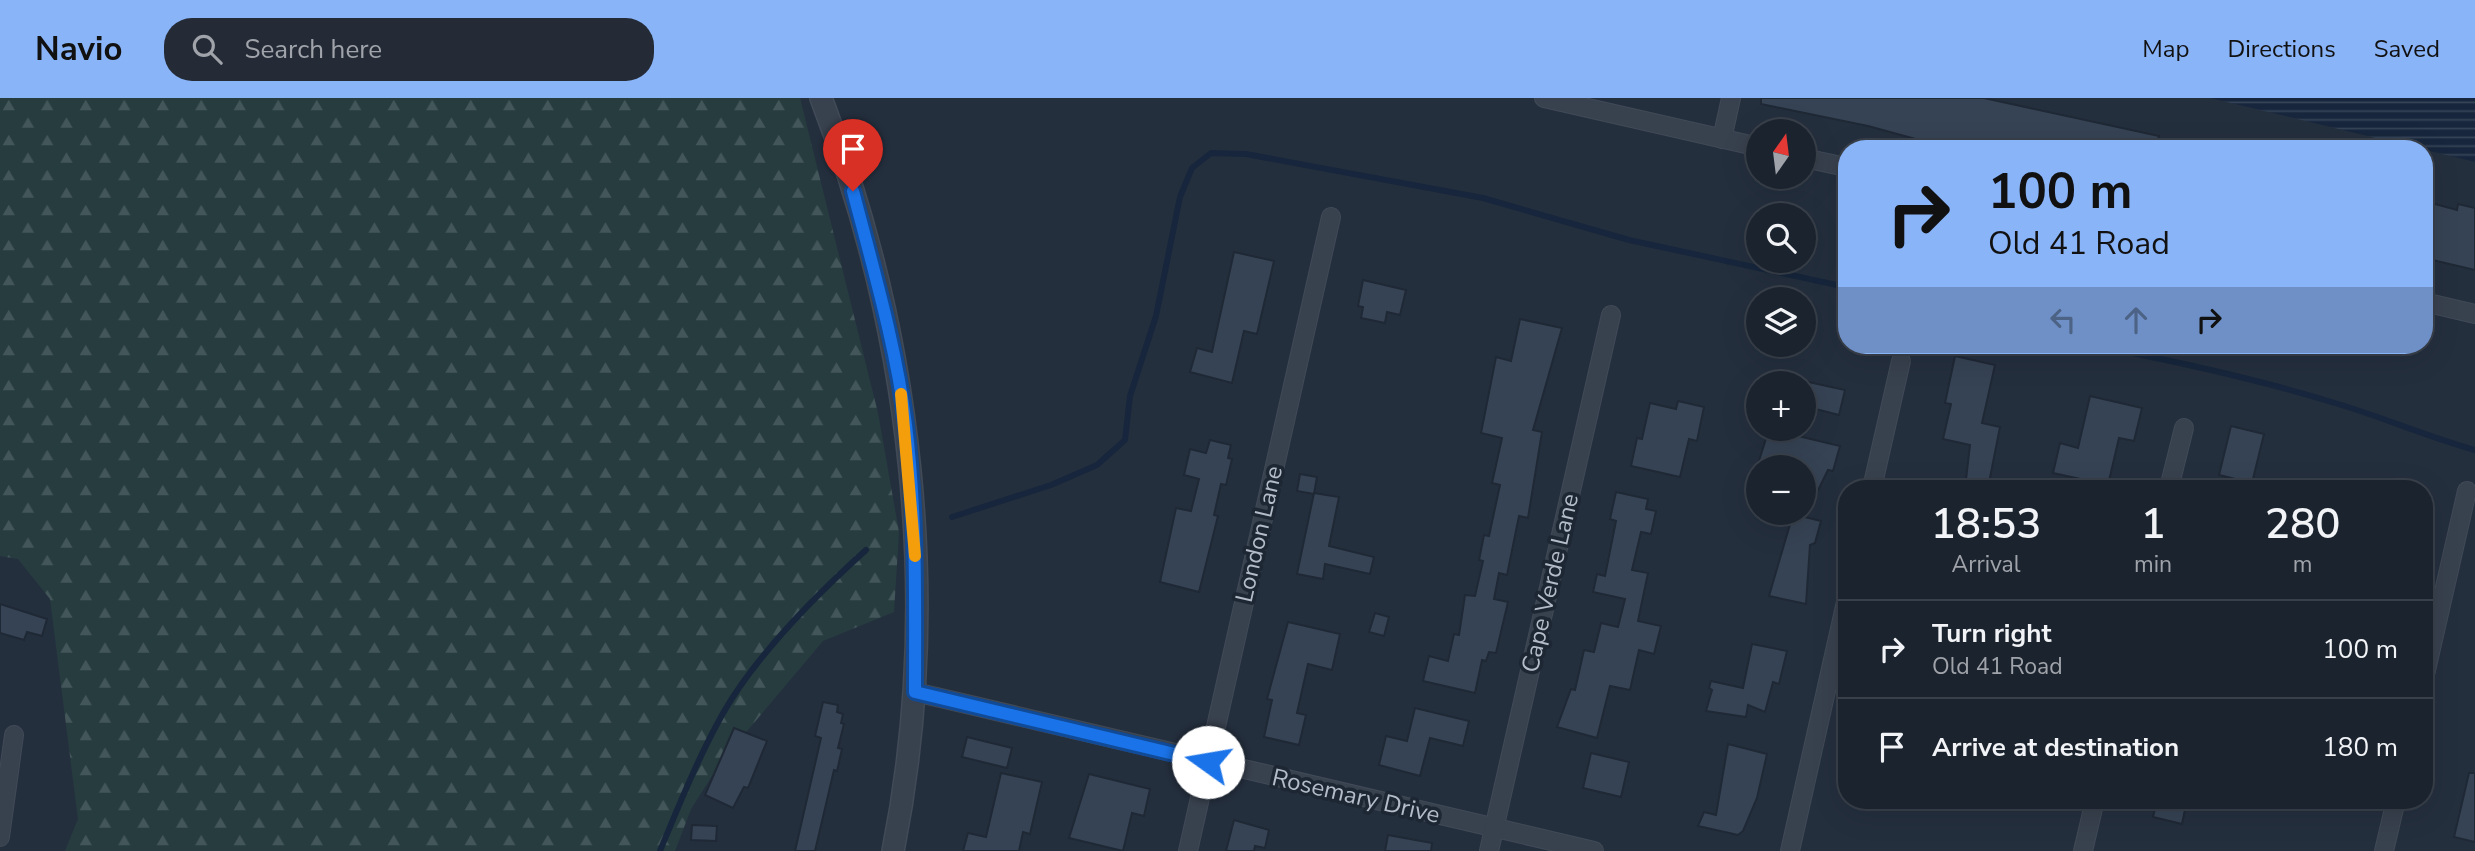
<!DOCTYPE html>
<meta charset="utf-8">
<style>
:root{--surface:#1b232e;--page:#242b36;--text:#f1f3f6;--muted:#a0a4aa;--line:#39404a;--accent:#8ab4f8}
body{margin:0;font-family:"Nunito Sans",sans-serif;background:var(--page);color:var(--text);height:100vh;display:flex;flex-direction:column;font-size:26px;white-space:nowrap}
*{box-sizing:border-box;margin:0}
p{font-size:23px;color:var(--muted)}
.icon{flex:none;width:38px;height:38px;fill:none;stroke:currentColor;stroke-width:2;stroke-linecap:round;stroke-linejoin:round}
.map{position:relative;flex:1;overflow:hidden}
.sheet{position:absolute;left:1838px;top:382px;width:595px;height:329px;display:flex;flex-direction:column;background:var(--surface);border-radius:28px;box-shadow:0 7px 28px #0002,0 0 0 2px var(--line)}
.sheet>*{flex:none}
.guide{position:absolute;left:1838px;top:42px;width:595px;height:214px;border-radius:28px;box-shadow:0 7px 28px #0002,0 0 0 2px var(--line);background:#8ab4f8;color:#111;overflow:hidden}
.needle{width:46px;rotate:14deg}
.controls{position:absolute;left:1746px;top:21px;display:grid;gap:14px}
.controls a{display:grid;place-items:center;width:70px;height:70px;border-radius:50%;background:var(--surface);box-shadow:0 7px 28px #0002,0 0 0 2px var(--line);font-size:35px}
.pin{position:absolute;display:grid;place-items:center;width:60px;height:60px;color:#fff;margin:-72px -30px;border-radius:50% 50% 50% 0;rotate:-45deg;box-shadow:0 0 7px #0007}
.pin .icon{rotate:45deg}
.me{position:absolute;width:77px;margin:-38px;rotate:283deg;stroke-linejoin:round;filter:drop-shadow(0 0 5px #0008)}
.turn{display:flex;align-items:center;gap:24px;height:147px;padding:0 35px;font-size:32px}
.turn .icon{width:91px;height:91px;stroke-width:2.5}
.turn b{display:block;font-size:49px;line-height:60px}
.lanes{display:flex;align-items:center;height:66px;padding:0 35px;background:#0003;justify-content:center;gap:35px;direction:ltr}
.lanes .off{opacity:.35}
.eta{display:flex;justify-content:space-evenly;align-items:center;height:119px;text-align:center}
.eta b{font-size:42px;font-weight:600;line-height:49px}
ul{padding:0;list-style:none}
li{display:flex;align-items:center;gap:21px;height:98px;padding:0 35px;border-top:2px solid var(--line)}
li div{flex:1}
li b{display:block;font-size:26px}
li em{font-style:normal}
header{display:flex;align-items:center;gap:42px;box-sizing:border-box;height:98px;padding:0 35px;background:var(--accent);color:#111}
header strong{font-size:33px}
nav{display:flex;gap:38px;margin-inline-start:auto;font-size:24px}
.search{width:490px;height:63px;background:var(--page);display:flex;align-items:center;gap:18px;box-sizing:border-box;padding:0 24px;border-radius:28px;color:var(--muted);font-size:26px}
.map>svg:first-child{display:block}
.forest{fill:url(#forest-firs)}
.water{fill:url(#water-rules)}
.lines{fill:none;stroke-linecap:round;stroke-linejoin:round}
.stream{stroke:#17263c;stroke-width:6}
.building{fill:#364354;stroke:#1f2835;stroke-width:2}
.minor-casing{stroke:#414a57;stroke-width:20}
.tertiary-casing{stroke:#414a57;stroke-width:24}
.minor{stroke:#38414e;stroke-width:18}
.tertiary{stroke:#38414e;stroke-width:21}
.route-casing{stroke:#114b97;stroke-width:18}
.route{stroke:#1a73e8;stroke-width:12}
.slow{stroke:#f59e0b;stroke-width:12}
.labels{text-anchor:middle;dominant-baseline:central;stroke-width:7;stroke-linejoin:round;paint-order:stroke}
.street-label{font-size:24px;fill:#b4bcc9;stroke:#1d2633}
</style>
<header>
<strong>Navio</strong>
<div class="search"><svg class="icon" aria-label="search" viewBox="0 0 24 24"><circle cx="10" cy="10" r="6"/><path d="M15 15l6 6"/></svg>Search here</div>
<nav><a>Map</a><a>Directions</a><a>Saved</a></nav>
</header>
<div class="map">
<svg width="2475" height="753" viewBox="0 0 2475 753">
<defs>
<pattern id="forest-firs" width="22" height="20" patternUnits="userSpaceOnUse" patternTransform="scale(1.75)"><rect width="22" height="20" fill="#263c3f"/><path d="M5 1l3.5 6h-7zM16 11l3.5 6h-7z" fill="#435659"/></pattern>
<pattern id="water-rules" width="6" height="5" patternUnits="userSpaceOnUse" patternTransform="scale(1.75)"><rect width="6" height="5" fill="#17263c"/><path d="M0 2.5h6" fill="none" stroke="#364457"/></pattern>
</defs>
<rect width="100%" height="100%" fill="#242f3e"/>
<path class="forest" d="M0,0H800L878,315L899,434L894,514L823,543L721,664L691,711L675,753H65L78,721L50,501L18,461L0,458Z"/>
<path class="water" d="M2210,0H2475V64Z"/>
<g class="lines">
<g class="stream">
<path d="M2094,247C2177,264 2258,281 2338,306C2385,320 2428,339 2475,352"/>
<path d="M952,419L1051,387L1097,367L1125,342L1130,298L1156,218L1180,99L1192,70L1211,55L1246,56L1483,100L1629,142L1846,189"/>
<path d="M660,753C679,707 698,660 722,617C756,557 815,498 866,452"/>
</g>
</g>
<g class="building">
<path d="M1761,0H1984L2159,38L2155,51H1952L1868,28L1761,6Z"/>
<path d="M2424,103L2457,112L2458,106L2475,110V172L2424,160Z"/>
<path d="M1234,154L1274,163L1257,236L1244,233L1232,285L1190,274L1197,250L1212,254Z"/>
<path d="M1363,182L1406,192L1400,217L1387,214L1385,225L1361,220L1363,209L1358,208Z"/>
<path d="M1520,221L1562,230L1533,332L1542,334L1528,420L1519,418L1507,477L1499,475L1494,501L1508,504L1496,555L1489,554L1486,563L1482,562L1475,595L1423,583L1429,558L1448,563L1454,536L1459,537L1465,497L1475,498L1483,463L1479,462L1484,437L1489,438L1500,387L1492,385L1502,340L1481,335L1496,259L1511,263Z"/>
<path d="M1955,258L1995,267L1982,325L2000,329L1988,390H1965L1970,347L1943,341L1951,306L1945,305Z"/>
<path d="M1804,283L1845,292L1839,317L1804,308Z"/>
<path d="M2090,298L2142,310L2134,343L2119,340L2108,387L2053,375L2060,345L2078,350Z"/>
<path d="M1678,303L1704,309L1697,343L1689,341L1680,379L1631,368L1637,340L1642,341L1650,305L1676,311Z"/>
<path d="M2231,328L2264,336L2252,385L2219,377Z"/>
<path d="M1769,331L1840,348L1833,373L1828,372L1805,419L1821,423L1815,445L1810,447L1806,506L1769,498L1793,416L1804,419V369H1757Z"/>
<path d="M1210,342L1231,347L1228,360L1232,361L1226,387L1221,386L1214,417L1218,418L1199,494L1160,484L1176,410L1191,413L1199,381L1184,377L1190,351L1206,355Z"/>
<path d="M1300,376L1317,379L1314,396L1297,393Z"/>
<path d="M1616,394L1648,401L1646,411L1656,413L1651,436L1641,434L1632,472L1648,475L1638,523L1661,528L1654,556L1639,552L1630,592L1610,588L1597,640L1557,629L1571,591L1575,592L1584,552L1594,554L1601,525L1618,529L1625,501L1593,494L1597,476L1605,478L1616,423L1610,421Z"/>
<path d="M1314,395L1339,399L1329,448L1374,459L1370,476L1325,466L1323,481L1297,476Z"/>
<path d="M0,506L47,521L42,538L27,534L24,542L0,535Z"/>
<path d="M1375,515L1389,519L1384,538L1369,534Z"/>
<path d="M1288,524L1340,536L1332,572L1308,566L1297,615L1306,617L1299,647L1264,639L1272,602L1267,601Z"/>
<path d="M1752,546L1787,553L1779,586L1773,584L1765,614L1748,607L1746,619L1706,613L1712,592L1709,590L1711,583L1743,590Z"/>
<path d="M823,604L838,607L837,614L843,616L841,625L844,626L838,650L842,651L837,673L834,672L815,753H795L821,640L815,638Z"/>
<path d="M1415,610L1469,623L1463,648L1430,640L1420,678L1379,667L1386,638L1407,643Z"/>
<path d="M734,630L767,643L748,690L744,689L733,710L705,697Z"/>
<path d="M967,639L1012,650L1007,670L962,659Z"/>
<path d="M1728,646L1767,656L1757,700L1743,733L1738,737L1698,728L1704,714L1716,717Z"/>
<path d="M1591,655L1629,664L1621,699L1583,690Z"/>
<path d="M1001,675L1042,684L1030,736L1023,734L1019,753H963L968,735L986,739Z"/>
<path d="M2469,675H2475V744L2454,739Z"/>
<path d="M1089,676L1150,691L1144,718L1132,715L1123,753L1069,740Z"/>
<path d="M2157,702H2187L2182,726L2153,719Z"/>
<path d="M1234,722L1269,732L1265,750L1255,748L1254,753H1226Z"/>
<path d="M692,727L717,728L716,743L691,742Z"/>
<path d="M1388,737L1432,745L1431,753H1385Z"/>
</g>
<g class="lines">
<defs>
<g id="minor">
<path d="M1544,0L1759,49"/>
<path d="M1722,41L1731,0"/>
<path d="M1804,60L1846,69"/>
<path d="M2424,204L2475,216"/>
<path d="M1872,390L1901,263"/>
<path d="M2169,390L2184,330"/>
<path d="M2424,581L2467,393"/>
<path d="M915,594L1594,753"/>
<path d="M0,739L14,637"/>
<path d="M1188,753L1331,119"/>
<path d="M1489,753L1611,217"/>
<path d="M1790,753L1846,504"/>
<path d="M2083,753L2095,702"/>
<path d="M2384,753L2396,702"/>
</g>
<path id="tertiary" d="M821,0C912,237 943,503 893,753"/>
</defs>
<use href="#minor" class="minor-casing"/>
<use href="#tertiary" class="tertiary-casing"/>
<use href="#minor" class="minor"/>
<use href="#tertiary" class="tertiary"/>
</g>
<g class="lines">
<defs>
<path id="route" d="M853,93C873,170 896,248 906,327C917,415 915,505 915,594L1208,664"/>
</defs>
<use href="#route" class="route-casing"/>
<use href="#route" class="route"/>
<path class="slow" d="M901,296L915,458"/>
</g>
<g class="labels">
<g class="street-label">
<text transform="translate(1259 436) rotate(-77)">London Lane</text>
<text transform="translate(1550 485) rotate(-77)">Cape Verde Lane</text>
<text transform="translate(1356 698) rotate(13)">Rosemary Drive</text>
</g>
</g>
</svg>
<div class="controls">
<a><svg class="needle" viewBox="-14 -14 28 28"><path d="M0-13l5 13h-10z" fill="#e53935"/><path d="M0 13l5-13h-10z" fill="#a0a4aa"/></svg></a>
<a><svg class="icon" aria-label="search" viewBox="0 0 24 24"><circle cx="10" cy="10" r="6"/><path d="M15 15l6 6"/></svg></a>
<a><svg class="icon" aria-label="layers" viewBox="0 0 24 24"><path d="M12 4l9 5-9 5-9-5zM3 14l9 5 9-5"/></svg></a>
<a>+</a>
<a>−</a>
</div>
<div class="pin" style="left:853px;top:93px;background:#d93025"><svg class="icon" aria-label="arrive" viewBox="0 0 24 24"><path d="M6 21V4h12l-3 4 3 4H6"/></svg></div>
<svg class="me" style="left:1208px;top:664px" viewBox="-20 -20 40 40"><circle r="19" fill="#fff"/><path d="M0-13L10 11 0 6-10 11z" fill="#1a73e8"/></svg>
<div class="guide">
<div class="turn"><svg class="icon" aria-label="right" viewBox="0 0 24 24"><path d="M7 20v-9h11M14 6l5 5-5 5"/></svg><div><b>100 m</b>Old 41 Road</div></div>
<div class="lanes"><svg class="icon off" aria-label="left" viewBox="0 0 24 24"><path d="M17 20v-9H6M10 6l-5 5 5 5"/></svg><svg class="icon off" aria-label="ahead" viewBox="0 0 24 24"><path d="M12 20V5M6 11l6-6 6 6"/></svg><svg class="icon" aria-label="right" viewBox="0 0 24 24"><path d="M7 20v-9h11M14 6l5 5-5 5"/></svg></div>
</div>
<section class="sheet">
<div class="eta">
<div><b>18:53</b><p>Arrival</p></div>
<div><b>1</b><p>min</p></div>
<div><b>280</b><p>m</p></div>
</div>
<ul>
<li><svg class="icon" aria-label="right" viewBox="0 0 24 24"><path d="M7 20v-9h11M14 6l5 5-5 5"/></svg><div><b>Turn right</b><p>Old 41 Road</p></div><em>100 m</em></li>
<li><svg class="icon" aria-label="arrive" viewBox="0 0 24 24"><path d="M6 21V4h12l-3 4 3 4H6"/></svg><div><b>Arrive at destination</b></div><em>180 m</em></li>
</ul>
</section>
</div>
